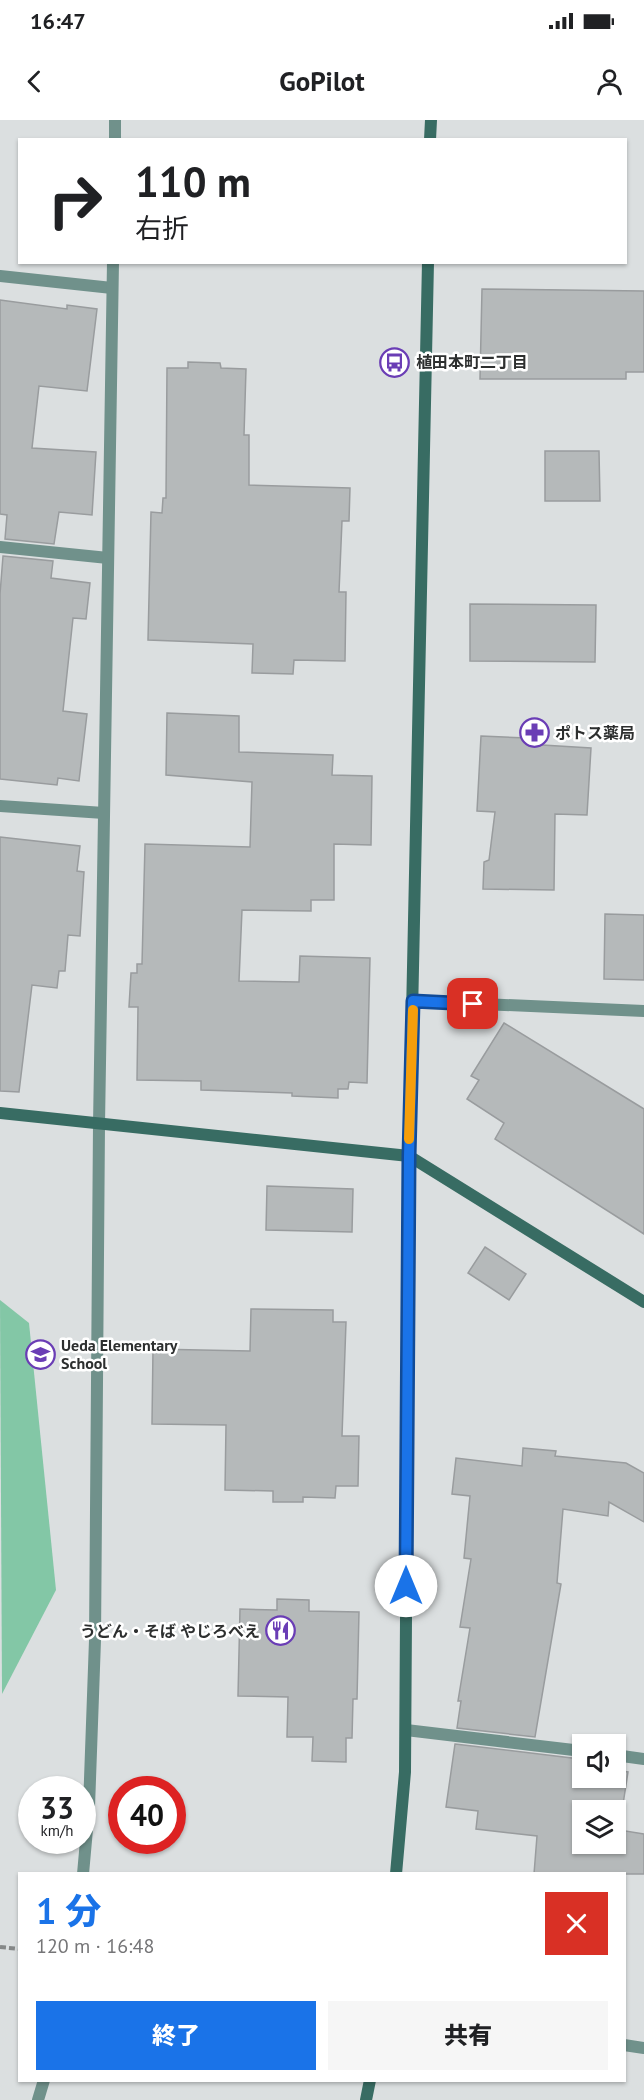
<!DOCTYPE html>
<html lang="ja">
<meta charset="utf-8">
<style>
:root{--surface:#fff;--page:#f6f6f6;--text:#202124;--muted:#757577;--accent:#1a73e8}
body{margin:0;font-family:"PT Sans","Noto Sans JP",sans-serif;background:var(--page);color:var(--text);height:100vh;display:flex;flex-direction:column;font-size:22px;white-space:nowrap}
*{box-sizing:border-box;margin:0}
p{font-size:20px;color:var(--muted)}
.icon{flex:none;width:33px;height:33px;fill:none;stroke:currentColor;stroke-width:2;stroke-linecap:round;stroke-linejoin:round}
.map{position:relative;flex:1;overflow:hidden}
.sheet{position:absolute;left:18px;top:1752px;width:608px;height:210px;display:flex;flex-direction:column;background:var(--surface);border-radius:0px;box-shadow:0 2px 4px #0004}
.sheet>*{flex:none}
.hud{position:absolute;left:18px;top:18px;width:609px;height:126px;border-radius:0px;box-shadow:0 2px 4px #0004;background:#fff;color:var(--text);overflow:hidden}
.controls{position:absolute;left:572px;top:1614px;display:grid;gap:12px}
.controls a{display:grid;place-items:center;width:54px;height:54px;border-radius:0px;background:var(--surface);box-shadow:0 2px 4px #0004;font-size:30px}
.speed{position:absolute;left:18px;top:1656px;display:flex;gap:12px;font-size:30px;font-weight:700;text-align:center}
.speed>*{display:grid;place-content:center;width:78px;height:78px;border-radius:50%;background:var(--surface);box-shadow:0 2px 4px #0004;line-height:1}
.speed small{font-size:15px;font-weight:400}
.speed .limit{border:9px solid #d22;background:#fff;color:#111}
.pin{position:absolute;display:grid;place-items:center;width:51px;height:51px;color:#fff;margin:-26px;border-radius:12px;box-shadow:0 3px 9px #0006}
.me{position:absolute;width:66px;margin:-33px;rotate:0deg;stroke-linejoin:round;filter:drop-shadow(0 0 4px #0008)}
.turn{display:flex;align-items:center;gap:21px;height:126px;padding:0 18px;font-size:27px}
.turn .icon{width:78px;height:78px;stroke-width:2.5}
.turn b{display:block;font-size:42px;line-height:51px}
.round{display:grid;place-items:center;flex:none;width:63px;height:63px;border-radius:0px;background:var(--page)}
.overview{display:flex;align-items:center;justify-content:space-between;height:102px;padding:0 18px}
h1{font-size:36px;font-weight:800;line-height:45px;color:var(--accent)}
.action{display:flex;gap:12px;margin-top:auto;padding:12px 18px}
.action a{flex:1;height:69px;border-radius:0px;background:var(--accent);color:#fff;font-size:24px;font-weight:800;line-height:69px;text-align:center}
.action a+a{background:var(--page);color:var(--text)}
.status{display:flex;justify-content:space-between;align-items:center;height:42px;padding:0 30px;background:var(--surface);direction:ltr}
.status svg{height:16px;fill:currentColor}
header{display:flex;justify-content:space-between;align-items:center;height:78px;padding:0 18px;background:var(--surface);font-size:27px;font-weight:800}
.map>svg:first-child{display:block}
.green{fill:#83c7a6}
.building{fill:#b5b9ba;stroke:#999c9e;stroke-width:1.5;fill-rule:evenodd}
.lines{fill:none;stroke-linecap:round;stroke-linejoin:round}
.path{stroke:#858888;stroke-width:4;stroke-dasharray:6 3;stroke-linecap:butt}
.street{stroke:#70918b;stroke-width:12}
.secondary{stroke:#386c63;stroke-width:12}
.route-casing{stroke:#114b97;stroke-width:15}
.route{stroke:#1a73e8;stroke-width:10}
.slow{stroke:#f59e0b;stroke-width:10}
.labels{text-anchor:middle;dominant-baseline:central;stroke-width:5;stroke-linejoin:round;paint-order:stroke}
.poi-label{font-size:16px;font-weight:bold;fill:#2d2f2f;stroke:#fff;text-anchor:start}
</style>
<div class="status"><b>16:47</b><svg viewBox="0 0 49 12"><path d="M0 12V9h3v3zM5 12V6h3v6zM10 12V3h3v9zM15 12V0h3v12zM26 1h20v11H26zM47 4h2v5h-2z"/></svg></div>
<header><svg class="icon" aria-label="back" viewBox="0 0 24 24"><path d="M15 5l-7 7 7 7"/></svg>GoPilot<svg class="icon" aria-label="person" viewBox="0 0 24 24"><circle cx="12" cy="8" r="4"/><path d="M4 21q1-7 8-7t8 7"/></svg></header>
<div class="map">
<svg width="644" height="1980" viewBox="0 0 644 1980">
<rect width="100%" height="100%" fill="#dbdfe0"/>
<path class="green" d="M0,1180L29,1203L56,1470L2,1574Z"/>
<g class="building">
<path d="M482,169L644,171V252H626V259H480Z"/>
<path d="M0,180L67,189V185L97,189L87,271L39,266L32,328L96,332L92,395L59,392L54,424L5,419L7,395L0,394Z"/>
<path d="M188,242L220,243L221,248L246,249L244,315H249V365L350,368L349,401H342L339,472H346L345,541L294,540L293,554L252,553L253,524L148,520L151,392L162,393L163,378H166L167,248H188Z"/>
<path d="M545,331H599L600,381H545Z"/>
<path d="M3,436L53,441L51,458L90,463L86,499L73,498L63,591L87,594L79,661L58,658L57,665L0,659V474Z"/>
<path d="M470,484L596,485L595,542L470,541Z"/>
<path d="M167,593L239,596V632L333,635L332,655L372,656L371,725L334,724V780H311V791L242,790L239,861L299,862L300,836L370,838L367,963L349,962L348,969H338V978L292,976V973L201,970V961L137,960L138,887H129L131,853H137V844H142L145,724L250,727L252,662L166,655Z"/>
<path d="M481,616L526,618V624L591,628L587,695L555,694L554,770L483,769L484,742L489,740L495,692L477,691Z"/>
<path d="M0,717L80,726L77,751L84,752L80,816L68,815L65,851H59L57,868L32,865L19,972L0,971Z"/>
<path d="M605,794L644,795V860L604,859Z"/>
<path d="M504,903L644,989V1114L495,1019L504,1003L467,979L479,960L471,956Z"/>
<path d="M267,1066L353,1069L352,1112L266,1110Z"/>
<path d="M485,1127L526,1154L509,1180L468,1153Z"/>
<path d="M251,1189L333,1190V1202H346L342,1316H359L358,1366H336L335,1378L303,1377V1382H273V1371L225,1370L226,1305L152,1304L153,1229L250,1231Z"/>
<path d="M523,1328L556,1331L555,1336L626,1343L644,1353V1402L609,1382L608,1396L563,1389L557,1463L561,1464L535,1617L457,1608L461,1581H458L470,1508L460,1507L471,1439L464,1438L470,1376L452,1374L456,1338L522,1346Z"/>
<path d="M277,1479L309,1480V1491L359,1492L357,1579H353L352,1618H346V1642L312,1641L313,1617H287L288,1577L238,1576L240,1489L277,1490Z"/>
<path d="M455,1624L580,1639L582,1658H615V1650L628,1652L619,1710L644,1714V1754H534L537,1716L476,1709L478,1691L446,1687ZM582,1690H615V1724H582Z"/>
</g>
<g class="lines">
<path class="path" d="M0,1827L20,1829"/>
<g class="street">
<path d="M115,20V0"/>
<path d="M0,156L112,168"/>
<path d="M0,427L108,438"/>
<path d="M0,686L104,693"/>
<path d="M413,881L644,891"/>
<path d="M406,1610L582,1631"/>
<path d="M615,1635L644,1639"/>
<path d="M83,1754L89,1687L95,1520L99,1005L113,142"/>
<path d="M624,1925L644,1928"/>
<path d="M38,1980L44,1960"/>
</g>
<g class="secondary">
<path d="M430,20L431,0"/>
<path d="M0,993L409,1036L644,1182"/>
<path d="M396,1754L405,1652L409,1036L428,142"/>
<path d="M366,1980L370,1960"/>
</g>
</g>
<g class="lines">
<defs>
<path id="route" d="M406,1466L409,1036L413,881L473,884"/>
</defs>
<use href="#route" class="route-casing"/>
<use href="#route" class="route"/>
<path class="slow" d="M409,1019L413,890"/>
</g>
<defs>
<symbol id="bus-ring" viewBox="-11 -11 22 22"><circle r="9.5" fill="#fff" stroke="#6a3db5" stroke-width="1.5"/><path d="M-5-6H5V4H4V6H2V4H-2V6H-4V4H-5ZM-3.5-4V0h7V-4ZM-3.5 1.2v1.5H-2V1.2ZM2 1.2v1.5H3.5V1.2Z" fill="#6a3db5"/></symbol>
<symbol id="pharmacy-ring" viewBox="-11 -11 22 22"><circle r="9.5" fill="#fff" stroke="#6a3db5" stroke-width="1.5"/><path d="M-2-6h4v4h4v4h-4v4h-4v-4h-4v-4h4Z" fill="#6a3db5"/></symbol>
<symbol id="school-ring" viewBox="-11 -11 22 22"><circle r="9.5" fill="#fff" stroke="#6a3db5" stroke-width="1.5"/><path d="M0-5L7-2L0 1L-7-2ZM-4 1L0 2.5L4 1V4Q0 6-4 4Z" fill="#6a3db5"/></symbol>
<symbol id="restaurant-ring" viewBox="-11 -11 22 22"><circle r="9.5" fill="#fff" stroke="#6a3db5" stroke-width="1.5"/><path d="M-5-6h1v4h1v-4h1v4h1v-4h1v5L-1.5 .5V6h-2V.5L-5-1ZM5-6V6H3V1.5H1.5Q1.5-4 5-6Z" fill="#6a3db5"/></symbol>
</defs>
<g fill-rule="evenodd">
<use href="#bus-ring" x="378" y="226" width="33" height="33"/>
<use href="#pharmacy-ring" x="518" y="596" width="33" height="33"/>
<use href="#school-ring" x="24" y="1218" width="33" height="33"/>
<use href="#restaurant-ring" x="264" y="1494" width="33" height="33"/>
</g>
<g class="labels">
<g class="poi-label">
<text x="416" y="242">植田本町二丁目</text>
<text x="555" y="613">ポトス薬局</text>
<text x="61" y="1225">Ueda Elementary<tspan x="61" dy="18">School</tspan></text>
<text x="260" y="1511" text-anchor="end">うどん・そば やじろべえ</text>
</g>
</g>
</svg>
<div class="controls">
<a><svg class="icon" aria-label="sound" viewBox="0 0 24 24"><path d="M4 9h4l5-4v14l-5-4H4zM17 9q2 3 0 6"/></svg></a>
<a><svg class="icon" aria-label="layers" viewBox="0 0 24 24"><path d="M12 4l9 5-9 5-9-5zM3 14l9 5 9-5"/></svg></a>
</div>
<div class="speed"><div>33<small>km/h</small></div><div class="limit">40</div></div>
<div class="pin" style="left:473px;top:884px;background:#d93025"><svg class="icon" aria-label="arrive" viewBox="0 0 24 24"><path d="M6 21V4h12l-3 4 3 4H6"/></svg></div>
<svg class="me" style="left:406px;top:1466px" viewBox="-20 -20 40 40"><circle r="19" fill="#fff"/><path d="M0-13L10 11 0 6-10 11z" fill="#1a73e8"/></svg>
<div class="hud">
<div class="turn"><svg class="icon" aria-label="right" viewBox="0 0 24 24"><path d="M7 20v-9h11M14 6l5 5-5 5"/></svg><div><b>110 m</b>右折</div></div>
</div>
<section class="sheet">
<div class="overview"><div><h1>1 分</h1><p>120 m · 16:48</p></div><a class="round" style="background:#d93025;color:#fff"><svg class="icon" aria-label="close" viewBox="0 0 24 24"><path d="M6 6l12 12M18 6L6 18"/></svg></a></div>
<div class="action"><a>終了</a><a>共有</a></div>
</section>
</div>
